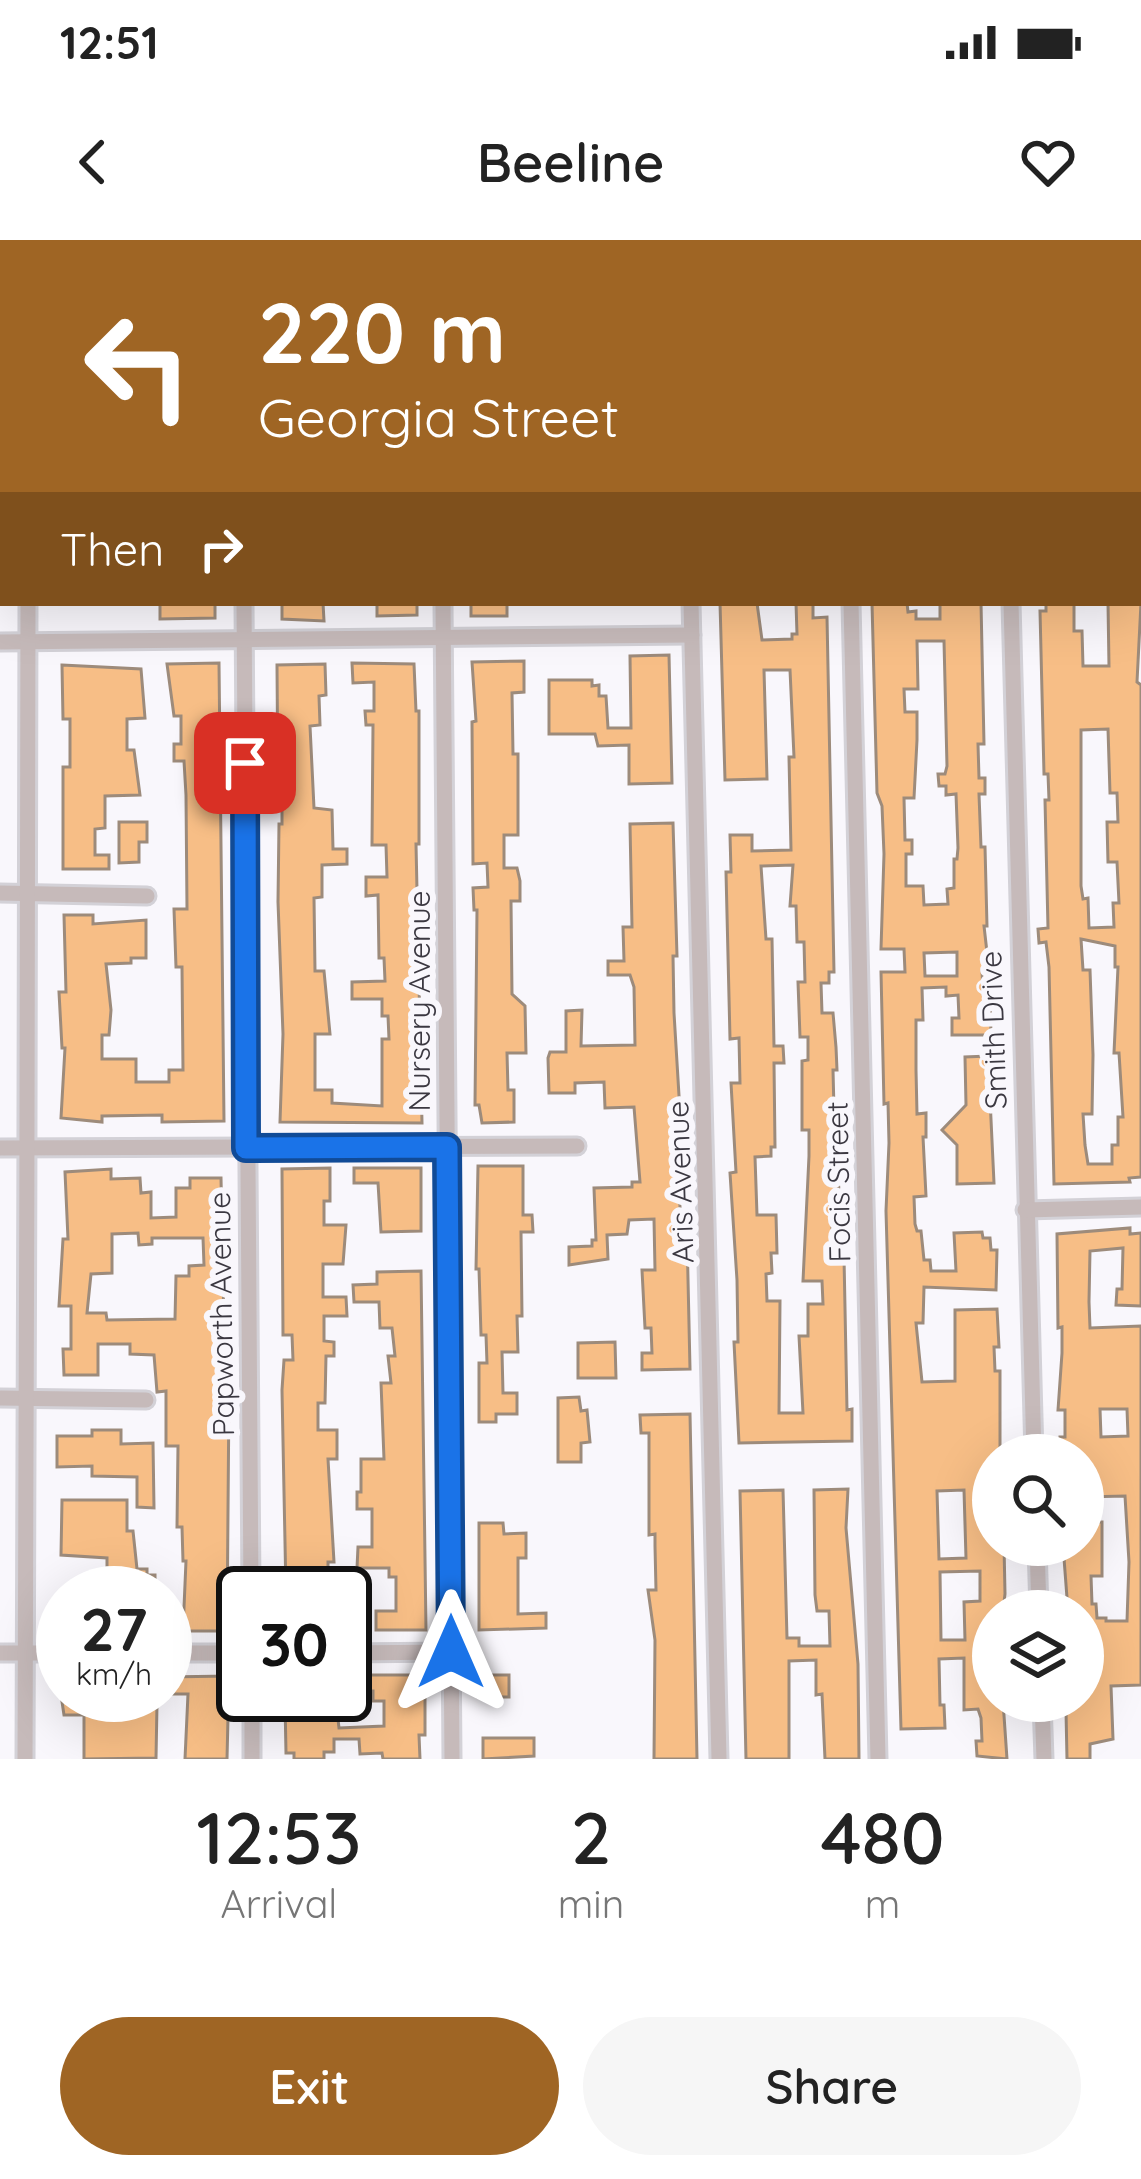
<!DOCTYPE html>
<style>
:root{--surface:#fff;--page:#f6f6f6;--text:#222;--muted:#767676;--accent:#9f6524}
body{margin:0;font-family:Quicksand,sans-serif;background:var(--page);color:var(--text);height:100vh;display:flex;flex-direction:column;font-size:45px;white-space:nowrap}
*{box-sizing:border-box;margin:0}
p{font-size:39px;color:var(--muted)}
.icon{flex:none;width:66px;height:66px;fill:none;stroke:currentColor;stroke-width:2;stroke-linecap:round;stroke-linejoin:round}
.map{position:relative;height:1519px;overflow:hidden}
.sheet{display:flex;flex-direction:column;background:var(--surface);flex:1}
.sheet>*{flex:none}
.banner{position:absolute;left:0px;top:0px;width:1143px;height:366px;box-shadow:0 12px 48px #0002;background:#9f6524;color:#fff;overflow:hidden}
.fabs{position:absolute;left:972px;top:1194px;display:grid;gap:24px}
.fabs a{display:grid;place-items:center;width:132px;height:132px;border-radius:50%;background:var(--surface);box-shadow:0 12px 48px #0002;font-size:60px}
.speed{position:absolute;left:36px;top:1326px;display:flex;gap:24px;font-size:60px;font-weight:700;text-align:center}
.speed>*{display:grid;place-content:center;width:156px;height:156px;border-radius:50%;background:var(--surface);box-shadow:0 12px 48px #0002;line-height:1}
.speed small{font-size:30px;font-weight:400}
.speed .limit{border:6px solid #111;border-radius:18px;background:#fff;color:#111}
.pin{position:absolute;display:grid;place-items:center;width:102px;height:102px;color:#fff;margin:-51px;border-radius:24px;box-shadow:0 6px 18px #0006}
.me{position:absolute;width:132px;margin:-66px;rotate:0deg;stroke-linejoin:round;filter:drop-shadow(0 0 9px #0008)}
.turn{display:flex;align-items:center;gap:42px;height:252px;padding:0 60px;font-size:54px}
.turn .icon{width:156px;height:156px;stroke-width:2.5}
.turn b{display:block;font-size:84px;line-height:102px}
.then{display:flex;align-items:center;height:114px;padding:0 60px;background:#0003;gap:24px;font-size:45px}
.eta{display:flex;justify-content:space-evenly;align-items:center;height:204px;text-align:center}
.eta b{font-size:72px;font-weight:600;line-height:84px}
.button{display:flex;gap:24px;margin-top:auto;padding:24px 60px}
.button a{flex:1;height:138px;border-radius:72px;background:var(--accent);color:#fff;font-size:48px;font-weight:600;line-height:138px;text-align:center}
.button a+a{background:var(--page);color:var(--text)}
.status{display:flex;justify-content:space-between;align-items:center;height:84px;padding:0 60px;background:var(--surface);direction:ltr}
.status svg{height:33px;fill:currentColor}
header{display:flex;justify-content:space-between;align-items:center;height:156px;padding:0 60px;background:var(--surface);font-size:54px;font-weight:600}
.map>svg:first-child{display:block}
.building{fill:#f7be86;stroke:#9d8b7b;stroke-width:3;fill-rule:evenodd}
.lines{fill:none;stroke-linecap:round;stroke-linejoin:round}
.minor-casing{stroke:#d3d1d7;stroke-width:21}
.minor{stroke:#c6baba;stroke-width:15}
.route-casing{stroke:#114b97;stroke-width:30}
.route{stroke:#1a73e8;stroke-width:21}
.labels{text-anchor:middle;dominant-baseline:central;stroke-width:12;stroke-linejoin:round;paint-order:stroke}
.street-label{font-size:30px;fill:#3b3841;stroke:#f9f7fc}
</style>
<div class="status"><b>12:51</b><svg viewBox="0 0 49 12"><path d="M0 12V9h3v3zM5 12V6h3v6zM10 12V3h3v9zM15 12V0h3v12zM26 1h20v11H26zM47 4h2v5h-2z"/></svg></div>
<header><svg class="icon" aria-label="back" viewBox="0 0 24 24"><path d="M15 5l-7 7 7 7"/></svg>Beeline<svg class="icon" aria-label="heart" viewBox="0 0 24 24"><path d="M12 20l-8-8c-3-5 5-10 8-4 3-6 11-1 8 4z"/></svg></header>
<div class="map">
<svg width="1141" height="1519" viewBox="0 0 1141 1519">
<rect width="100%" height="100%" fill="#f9f7fc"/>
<g class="building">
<path d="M160,363H215V378L160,379Z"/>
<path d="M282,363H323L324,381L282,379Z"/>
<path d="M377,363H417V375L377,376Z"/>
<rect x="471" y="363" width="36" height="13"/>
<path d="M720,363H757L762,400L792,399V394H797L796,363H813V378L827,377L834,732H829V743H821L822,773H833L836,807L837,830H833L834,870H838L839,968H832V992H839V1017H844L847,1170L852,1169V1201L739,1203L734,1102H738L737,1040L730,933L736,932L731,843H740L739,798L730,799L726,632H731L730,595H752V611L791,610L789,517H794L790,430H764L767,539L725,540ZM793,625L790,666H796L797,702H804L805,742H798L800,797H808V820L802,821V890H809V916L803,1041H822L823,1064H808V1096H799L803,1173H779L780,1061H767L766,1034L772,1033L771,1013H777L776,975H757L755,917L771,916V907H775L774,823H784L783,806H774L772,699H766L761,626Z"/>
<path d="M872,363H907L908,372L916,371V379H940V363H981L984,504H978L979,538H985V554H979L981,607H985L987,686H984L989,730H982L983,754H990L991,795H952V778H959L958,755L946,756V747L922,748L923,780H916V830L917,874L926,873V897H923L926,956L914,957L915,984L917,991H921L924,1020H930L931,1031H956L954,993L982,992L983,998H990L991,1010H997L996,1050L924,1047L923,1083H916L922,1142L955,1141V1070L997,1069L999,1107H994L995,1131H1000V1215H993V1305H1004L1005,1354L1003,1371H993V1461H1003L1007,1519L977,1516L976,1501H982L981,1478L978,1469L964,1470V1418L939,1419L940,1465H944L945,1488L901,1489L886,971L889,903L888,863L884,864L881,732H905L904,709H881L884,614L882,566L877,553ZM917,401H944L947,526L945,534H938L939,546H946V555L956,554L958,608L957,619H954V648L947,649L948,664L924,665L923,646H906V614H912V600H905L904,558H914L917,500V472H905L904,449H918ZM957,712V736H925L924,713ZM964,1250L966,1318L939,1319L937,1251ZM980,1331V1361L964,1362L965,1400H941L940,1332Z"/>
<path d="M1046,363H1074V391H1082L1083,426H1109L1108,363H1141L1137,442L1141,445V937L1129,938L1130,942L1054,944L1049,727L1046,702L1039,703L1038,689L1048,688L1045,560H1049L1048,534H1044L1040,371H1046ZM1108,489L1110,553H1117L1118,582H1107L1108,622H1117L1119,663H1113L1114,687L1089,688L1088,658L1083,659L1081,646V490ZM1081,699L1115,706V727H1118L1114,813H1119L1123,877H1118V905H1112V924H1088L1085,905L1083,874H1092L1093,815L1090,730H1083Z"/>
<path d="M669,415L672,543L629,544V505L598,506L595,494H549V440H592V446L599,445V456H606L608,488H631L630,416Z"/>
<path d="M524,421V452L512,453L513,514H518V595H504V628H517L520,641V661H511L512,754L525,766L526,813H507L508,850H514V882L482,883L479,865H475L477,670H474L473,648L488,647L487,623L473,624L472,482L476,481L472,422Z"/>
<path d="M219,423L224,881L162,882V875L102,876V882L61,878L65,808H62L59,752H66L64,675H93V684L146,680V718H131V723L106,724L111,770L109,795H102V819H136V842H169V830H183L182,727H176L174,669H187L186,555L184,521H174V504H181V476H174L167,424Z"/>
<path d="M352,423L414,424L416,471H419V604H416L422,883L280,882L283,794L278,662L279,584H282V557H278L277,425L325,424L326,455L319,456L320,485L310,486L314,568L332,570L333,609H347V624L322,625V657L314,658L315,731H324L330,794H315V850H332V863L382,866V799H389L388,776H382V759H352V742L385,741L384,718H379L378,655L366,656V637H387L386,605H372L373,485H366L365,471H374V442L353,443Z"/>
<path d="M62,425L141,429L145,478L127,479V510H134L140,555L105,556V588L95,589V615H109V629H63V527H70V479H63Z"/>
<path d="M119,582H147V602H139V622L119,623Z"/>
<path d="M673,583L677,716H673L674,773L684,938H679L680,967L682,995L687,994L690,1129L642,1130V1113H652L651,1088H645L642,1030H655L654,979L629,980L627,994L607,995L608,1019L569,1025V1007L592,1006V1000H596L594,948L632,947V942H640L634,867L605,868L604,842L575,843V853H549L548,818L550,812H566V771L582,770L581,806L635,805L634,747L630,735H608V721H624L623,687H632L630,584Z"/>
<path d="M988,816L994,943L957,944V905L942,890L966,865L965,817Z"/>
<path d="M478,926H523V975H532L533,992H521L522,1076H517L518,1112H502L503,1153H517V1174H496V1182H479V1123H487L486,1095H481L479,1029H476Z"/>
<path d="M330,928V961H324V985H346L343,1024H323V1057H346L347,1076H324V1101L334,1102V1116H326L325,1163H318V1190H337V1219H328L334,1322H328V1353H286L282,1150L284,1120H293L292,1095H283L282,929Z"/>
<path d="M354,928H421V991L381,992L378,943H354Z"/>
<path d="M111,929V939L140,938L141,953L151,952V978L176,977V948H190V938H221L225,1135H228L229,1151L227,1391H183L186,1321H183L182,1287H177L178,1206H166V1151L157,1152L154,1115L130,1114V1104H98V1135H64L63,1109H71V1066H59L63,999H68L65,932ZM138,993L139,1005L152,1004V998H203L204,1025L189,1026V1036H176L175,1079L107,1080L106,1073H87L91,1034L112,1033V994Z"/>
<path d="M1130,988V994L1141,993V1066L1116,1065L1117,1049H1122L1123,1008L1090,1011L1089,1062L1090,1088L1141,1086V1445L1111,1446L1113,1499L1090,1504V1519H1067L1066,1471H1070V1461H1083V1371H1068L1063,1305H1083V1282H1102V1336H1091L1092,1364H1096L1097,1378H1106V1381H1127L1129,1322L1125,1256L1083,1257V1215L1060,1212V1197H1065V1170H1058L1062,1113V1087L1058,1088L1057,994ZM1100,1169H1127L1128,1196L1101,1197Z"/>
<path d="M421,1031L426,1390H376V1371H396V1337H389V1328H357L358,1307H372V1269H357V1252H361V1219H384L381,1143H391L388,1116H395L392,1088H380L379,1062H354L353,1045L377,1044V1032Z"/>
<path d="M615,1102L616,1138H578V1103Z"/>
<path d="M579,1157L581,1171L587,1170L590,1202L581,1203V1222H558V1158Z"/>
<path d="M690,1174L697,1519H654L655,1400L648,1350H656L655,1306V1294L649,1295V1193H641L640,1175Z"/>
<path d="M92,1190H121V1204L153,1203L154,1268L137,1267V1237L92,1236V1226L57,1227V1196H92Z"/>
<path d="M848,1249L846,1288L858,1424L859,1519H825L822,1454L816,1455V1420L789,1421V1519H746L740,1251L783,1250L787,1398H799V1406H830L829,1371H817L815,1355L814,1250Z"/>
<path d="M62,1260H127V1291H133L137,1329H147V1335H155V1353H107V1318L61,1315Z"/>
<path d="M479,1283H503L504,1294L526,1293V1318H518V1374L546,1373V1388L479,1390Z"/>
<path d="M368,1435H425V1495H419L420,1519H383L382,1513L360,1514L359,1499H334V1512H324V1519H294V1513H286L285,1462H293V1455H329V1462H336L339,1488L384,1486V1461H373V1451H368Z"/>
<rect x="478" y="1435" width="31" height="22"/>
<path d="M229,1436L227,1519H185L188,1454H165V1437Z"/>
<path d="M61,1455H116L115,1466L157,1464L156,1518L84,1519V1475H64Z"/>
<path d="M483,1498H534V1516L483,1519Z"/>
</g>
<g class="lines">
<defs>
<g id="minor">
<path d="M242,0V3"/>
<path d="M440,0V3"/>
<path d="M681,0V3"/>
<path d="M843,0V3"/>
<path d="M1031,0V3"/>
<path d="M29,3V0"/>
<path d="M0,119H3"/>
<path d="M1140,277H1141"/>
<path d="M244,363L251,1353"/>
<path d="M443,363L452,1519"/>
<path d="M691,363L719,1519"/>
<path d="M851,363L878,1519"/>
<path d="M1011,363L1034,1215"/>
<path d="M0,402L692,395"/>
<path d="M0,653L147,656"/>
<path d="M0,908L577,906"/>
<path d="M1025,970L1141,967"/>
<path d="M0,1158L146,1160"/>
<path d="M1037,1305L1039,1371"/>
<path d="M0,1413H63"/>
<path d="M165,1413H243"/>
<path d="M345,1413L451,1412"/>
<path d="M252,1455V1519"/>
<path d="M1042,1461L1044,1519"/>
<path d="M25,1519C26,1134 28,748 28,363"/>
</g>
</defs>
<use href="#minor" class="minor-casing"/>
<use href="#minor" class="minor"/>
</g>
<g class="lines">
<defs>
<path id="route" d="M245,523L246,908L447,907L451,1412"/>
</defs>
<use href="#route" class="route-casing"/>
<use href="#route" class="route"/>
</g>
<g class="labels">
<g class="street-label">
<text transform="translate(419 761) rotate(-90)">Nursery Avenue</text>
<text transform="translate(993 790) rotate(-92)">Smith Drive</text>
<text transform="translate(680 942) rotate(-92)">Aris Avenue</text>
<text transform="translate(838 942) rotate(-91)">Focis Street</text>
<text transform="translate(221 1074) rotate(-91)">Papworth Avenue</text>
</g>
</g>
</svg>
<div class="fabs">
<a><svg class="icon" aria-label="search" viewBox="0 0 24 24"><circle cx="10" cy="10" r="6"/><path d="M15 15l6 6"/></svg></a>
<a><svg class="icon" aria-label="layers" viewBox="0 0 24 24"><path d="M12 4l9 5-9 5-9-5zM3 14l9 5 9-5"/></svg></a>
</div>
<div class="speed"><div>27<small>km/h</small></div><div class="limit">30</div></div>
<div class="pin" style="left:245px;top:523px;background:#d93025"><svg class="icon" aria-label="arrive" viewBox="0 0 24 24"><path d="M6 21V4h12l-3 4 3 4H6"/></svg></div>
<svg class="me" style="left:451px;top:1412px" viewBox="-20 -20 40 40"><path d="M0-17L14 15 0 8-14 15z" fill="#1a73e8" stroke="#fff" stroke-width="4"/></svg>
<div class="banner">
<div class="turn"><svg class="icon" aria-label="left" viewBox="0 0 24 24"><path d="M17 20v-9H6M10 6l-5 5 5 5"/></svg><div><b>220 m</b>Georgia Street</div></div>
<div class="then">Then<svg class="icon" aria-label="right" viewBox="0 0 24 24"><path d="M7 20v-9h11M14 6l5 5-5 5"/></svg></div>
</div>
</div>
<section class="sheet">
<div class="eta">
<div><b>12:53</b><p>Arrival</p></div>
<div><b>2</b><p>min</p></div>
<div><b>480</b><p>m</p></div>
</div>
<div class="button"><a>Exit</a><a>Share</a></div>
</section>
